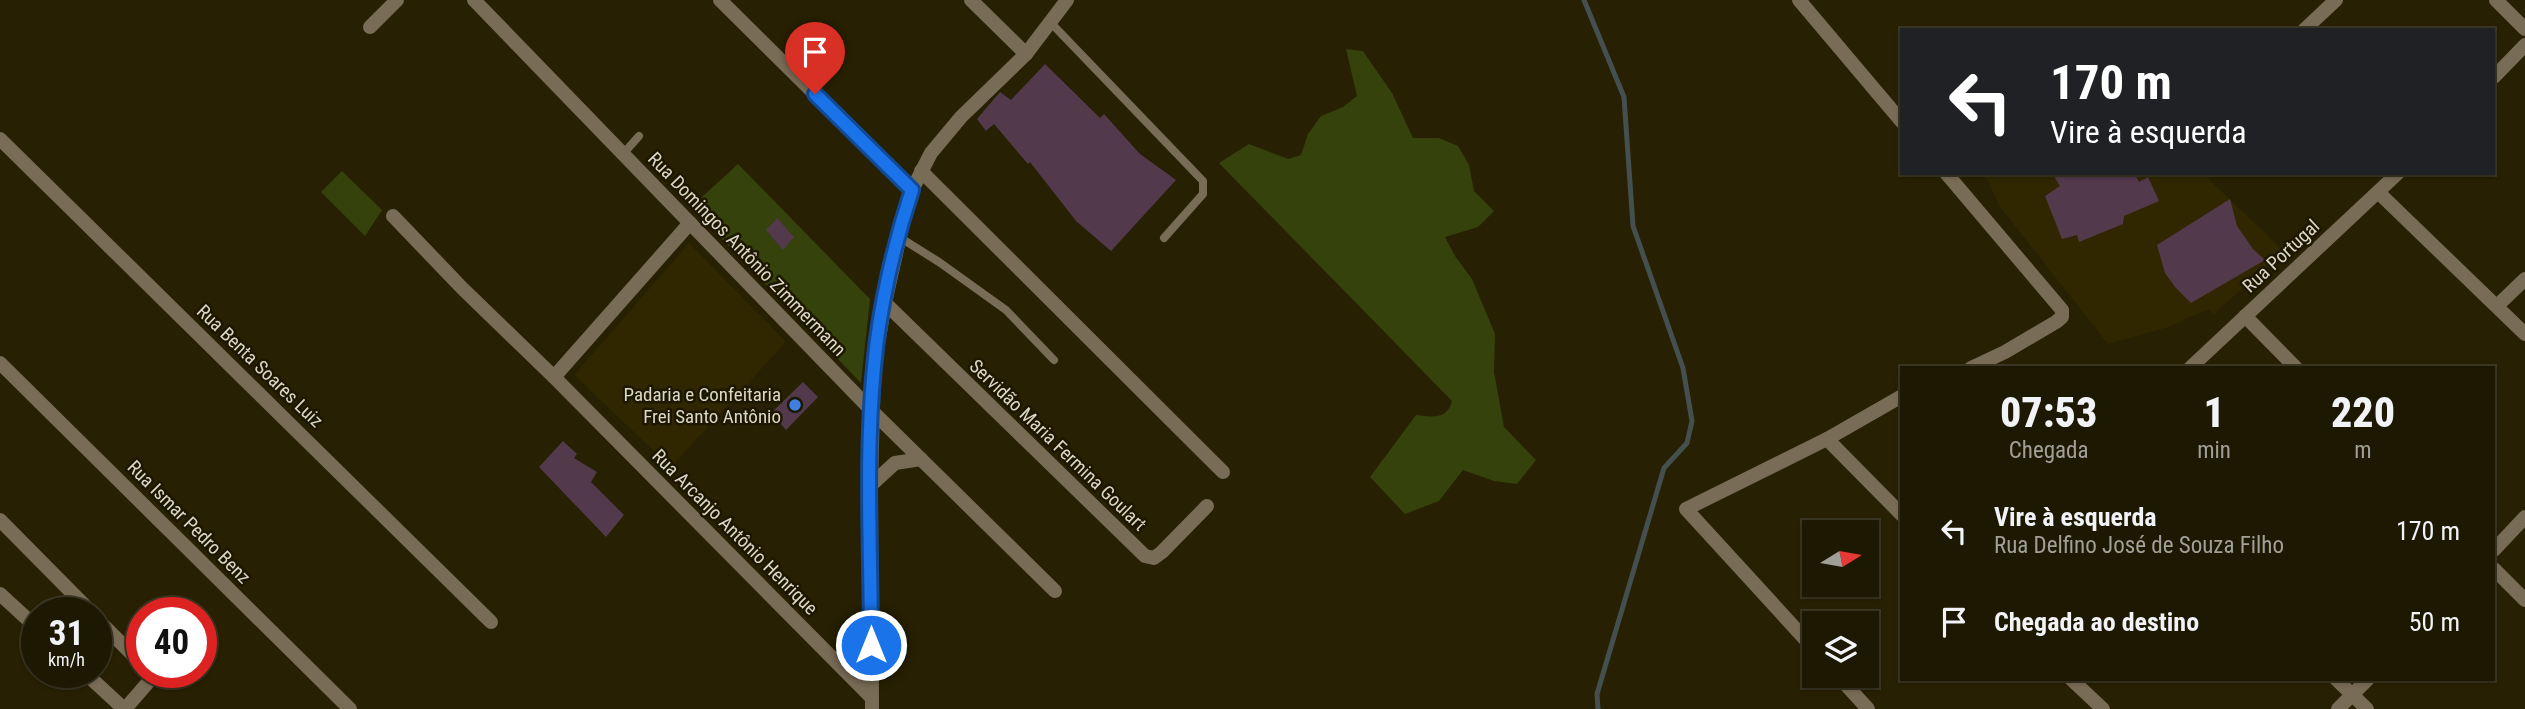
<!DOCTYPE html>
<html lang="pt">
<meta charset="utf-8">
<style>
:root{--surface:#1d1802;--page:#2a2511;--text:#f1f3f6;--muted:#a0a099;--line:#3b3724}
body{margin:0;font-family:"Roboto Condensed",sans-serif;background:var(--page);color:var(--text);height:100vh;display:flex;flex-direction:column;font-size:26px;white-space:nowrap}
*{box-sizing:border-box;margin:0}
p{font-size:23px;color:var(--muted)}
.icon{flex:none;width:38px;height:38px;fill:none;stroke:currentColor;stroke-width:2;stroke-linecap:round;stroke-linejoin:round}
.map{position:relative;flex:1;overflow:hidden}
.sheet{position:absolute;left:1900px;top:366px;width:595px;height:315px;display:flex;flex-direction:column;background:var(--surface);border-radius:0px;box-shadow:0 2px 5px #0004,0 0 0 2px var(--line)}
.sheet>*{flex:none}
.hud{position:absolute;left:1900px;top:28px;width:595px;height:147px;border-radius:0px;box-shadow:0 2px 5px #0004,0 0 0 2px var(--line);background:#202124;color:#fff;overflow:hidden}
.needle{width:46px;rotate:79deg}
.fabs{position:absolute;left:1802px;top:520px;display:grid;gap:14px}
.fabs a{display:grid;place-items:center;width:77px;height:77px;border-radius:0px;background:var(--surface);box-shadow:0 2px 5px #0004,0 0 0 2px var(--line);font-size:35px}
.speed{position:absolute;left:21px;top:597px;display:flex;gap:14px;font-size:35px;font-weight:700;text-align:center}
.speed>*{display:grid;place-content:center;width:91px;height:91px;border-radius:50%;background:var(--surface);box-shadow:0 2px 5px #0004,0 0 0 2px var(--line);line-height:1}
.speed small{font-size:18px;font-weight:400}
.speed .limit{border:10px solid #d22;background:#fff;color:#111}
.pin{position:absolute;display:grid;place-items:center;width:60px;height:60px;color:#fff;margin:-72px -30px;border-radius:50% 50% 50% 0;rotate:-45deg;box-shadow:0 0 7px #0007}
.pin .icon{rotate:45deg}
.me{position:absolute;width:77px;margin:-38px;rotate:0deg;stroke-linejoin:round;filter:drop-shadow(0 0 5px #0008)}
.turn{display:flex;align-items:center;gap:24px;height:147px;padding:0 35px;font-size:32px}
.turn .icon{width:91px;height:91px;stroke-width:2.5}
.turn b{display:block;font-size:49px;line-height:60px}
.eta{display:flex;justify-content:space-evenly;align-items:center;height:119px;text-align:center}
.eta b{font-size:42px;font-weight:800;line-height:49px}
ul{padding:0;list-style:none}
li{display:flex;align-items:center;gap:21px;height:91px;padding:0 35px}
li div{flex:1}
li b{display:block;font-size:26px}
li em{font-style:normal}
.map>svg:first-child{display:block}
.built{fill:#302700}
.green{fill:#35420b}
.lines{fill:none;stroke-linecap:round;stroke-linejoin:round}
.stream{stroke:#43504f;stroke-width:5}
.building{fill:#53394c}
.service{stroke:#796c57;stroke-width:8}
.minor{stroke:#796c57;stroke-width:14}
.tertiary{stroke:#796c57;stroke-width:14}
.route-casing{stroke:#114b97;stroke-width:18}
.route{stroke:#1a73e8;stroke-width:12}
.shop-dot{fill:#3f7fe0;stroke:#1d1700;stroke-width:2.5}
.labels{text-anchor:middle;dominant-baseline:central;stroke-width:5;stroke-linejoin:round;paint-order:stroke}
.street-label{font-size:19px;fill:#dcd8c7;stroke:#1d1700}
.poi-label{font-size:19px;fill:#dcd8c7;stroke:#1d1700;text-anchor:end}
</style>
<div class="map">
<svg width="2525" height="709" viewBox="0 0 2525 709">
<rect width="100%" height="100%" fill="#272002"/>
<g class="built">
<path d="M1984,173H2202L2284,251L2214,314L2208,309L2169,327L2108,344L2000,207Z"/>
<path d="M689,243L786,342L671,467L574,375Z"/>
</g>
<g class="green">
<path d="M1346,49L1363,51L1392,93L1413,138H1439L1458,146L1469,165L1474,191L1494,211L1478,227L1445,237L1455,256L1472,279L1495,334L1494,372L1504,427L1536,460L1517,484L1494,481L1463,470L1439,501L1405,514L1370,477L1416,415C1432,417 1447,420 1452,401L1219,163L1249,144L1288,159L1301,155L1308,134L1321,116L1343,107L1357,96Z"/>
<path d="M738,164L870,299L861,383L691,207Z"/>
<path d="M342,171L382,210L365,236L321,192Z"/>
</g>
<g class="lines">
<path class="stream" d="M1584,0L1624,97L1633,226L1683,368L1692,421L1687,443L1664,468L1597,694L1598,709"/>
</g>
<g class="building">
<path d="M1045,64L1100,118L1104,114L1140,154L1176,180L1111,251L1076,221L1030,162L1028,164L994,124L986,131L977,119L1000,92L1011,100Z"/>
<path d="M2052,173H2134L2139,182L2148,177L2159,201L2124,216L2123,224L2079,242L2077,235L2062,239L2045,196L2060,186Z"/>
<path d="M2230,199L2237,226L2253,249L2265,260L2191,303L2175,287L2165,273L2157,245Z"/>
<path d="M777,218L794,237L783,250L766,230Z"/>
<path d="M803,382L818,397L786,430L771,413Z"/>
<path d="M563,441L577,454L574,458L597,472L591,482L624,515L606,537L539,467Z"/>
</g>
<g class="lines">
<g class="service">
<path d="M1051,23L1203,181V194L1164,238"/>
<path d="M623,154L639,136"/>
<path d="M899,237L939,262L1006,310L1054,360"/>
</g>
<g class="minor">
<path d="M474,0L871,410L1055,591"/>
<path d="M720,0L912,190"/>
<path d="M971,0L1026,54"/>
<path d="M1799,0L1902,122"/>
<path d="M370,27L397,0"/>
<path d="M2304,30L2336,0"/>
<path d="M2494,77L2525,45"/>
<path d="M0,139L491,622"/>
<path d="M921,171L1223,472"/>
<path d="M1946,173L2062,310V317L2056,322L2005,352L1971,368"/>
<path d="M2379,193L2525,334"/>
<path d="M393,216L462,288L554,377L872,698"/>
<path d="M885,303L1145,556L1154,558L1162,552L1207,506"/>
<path d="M2498,305L2525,279"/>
<path d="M2245,316L2296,368"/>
<path d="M0,363L350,709"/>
<path d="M2190,368L2398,173"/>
<path d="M554,377L690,223"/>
<path d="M1827,439L1902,515"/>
<path d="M871,485L895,463L921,459"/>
<path d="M0,520L91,612"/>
<path d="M2494,550L2525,517"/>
<path d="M2494,569L2525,600"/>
<path d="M0,594L37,628"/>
<path d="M96,618L142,664"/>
<path d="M1815,650L1686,509L1827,439L1902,396"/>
<path d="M84,672L124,709"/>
<path d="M1838,676L1868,709"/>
<path d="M2071,679L2103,709"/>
<path d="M2336,679L2367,709"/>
<path d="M125,709L151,679L149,672"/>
<path d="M2338,709L2368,679"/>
</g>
<g class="tertiary">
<path d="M2496,0L2525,29"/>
<path d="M872,709L871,485L874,367L885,303L906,209L912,190L931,153L961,117L1026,54L1067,0"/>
</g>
</g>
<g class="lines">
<defs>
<path id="route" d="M815,94L912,190C894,244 879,309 874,367C865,459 871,553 871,645"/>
</defs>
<use href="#route" class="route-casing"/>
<use href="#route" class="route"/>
</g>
<circle class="shop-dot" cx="795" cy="405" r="7"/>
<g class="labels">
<g class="street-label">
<text transform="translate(747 254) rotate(46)">Rua Domingos Antônio Zimmermann</text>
<text transform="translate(2281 256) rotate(-43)">Rua Portugal</text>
<text transform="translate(260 366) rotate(44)">Rua Benta Soares Luiz</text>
<text transform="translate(1058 445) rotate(44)">Servidão Maria Fermina Goulart</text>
<text transform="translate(189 522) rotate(45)">Rua Ismar Pedro Benz</text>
<text transform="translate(735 532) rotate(45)">Rua Arcanjo Antônio Henrique</text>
</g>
<g class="poi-label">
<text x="781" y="394">Padaria e Confeitaria<tspan x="781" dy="22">Frei Santo Antônio</tspan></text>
</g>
</g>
</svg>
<div class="fabs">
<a><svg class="needle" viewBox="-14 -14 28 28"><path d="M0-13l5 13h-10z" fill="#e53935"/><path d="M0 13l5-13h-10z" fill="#a0a099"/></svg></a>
<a><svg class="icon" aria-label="layers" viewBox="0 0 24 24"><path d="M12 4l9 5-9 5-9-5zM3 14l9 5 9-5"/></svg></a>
</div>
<div class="speed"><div>31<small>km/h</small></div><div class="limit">40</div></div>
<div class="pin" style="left:815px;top:94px;background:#d93025"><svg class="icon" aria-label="arrive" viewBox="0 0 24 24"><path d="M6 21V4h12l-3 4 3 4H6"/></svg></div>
<svg class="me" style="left:871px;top:645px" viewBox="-20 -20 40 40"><circle r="17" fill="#1a73e8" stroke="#fff" stroke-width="3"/><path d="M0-11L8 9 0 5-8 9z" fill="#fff"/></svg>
<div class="hud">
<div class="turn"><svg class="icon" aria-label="left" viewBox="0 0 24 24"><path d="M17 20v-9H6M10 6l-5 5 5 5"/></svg><div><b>170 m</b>Vire à esquerda</div></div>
</div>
<section class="sheet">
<div class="eta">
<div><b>07:53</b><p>Chegada</p></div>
<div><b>1</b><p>min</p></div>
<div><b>220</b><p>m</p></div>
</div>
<ul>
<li><svg class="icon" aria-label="left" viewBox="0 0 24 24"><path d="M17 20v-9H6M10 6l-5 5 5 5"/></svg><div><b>Vire à esquerda</b><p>Rua Delfino José de Souza Filho</p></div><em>170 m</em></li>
<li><svg class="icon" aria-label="arrive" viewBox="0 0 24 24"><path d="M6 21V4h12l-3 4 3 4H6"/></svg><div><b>Chegada ao destino</b></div><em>50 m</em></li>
</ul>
</section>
</div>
